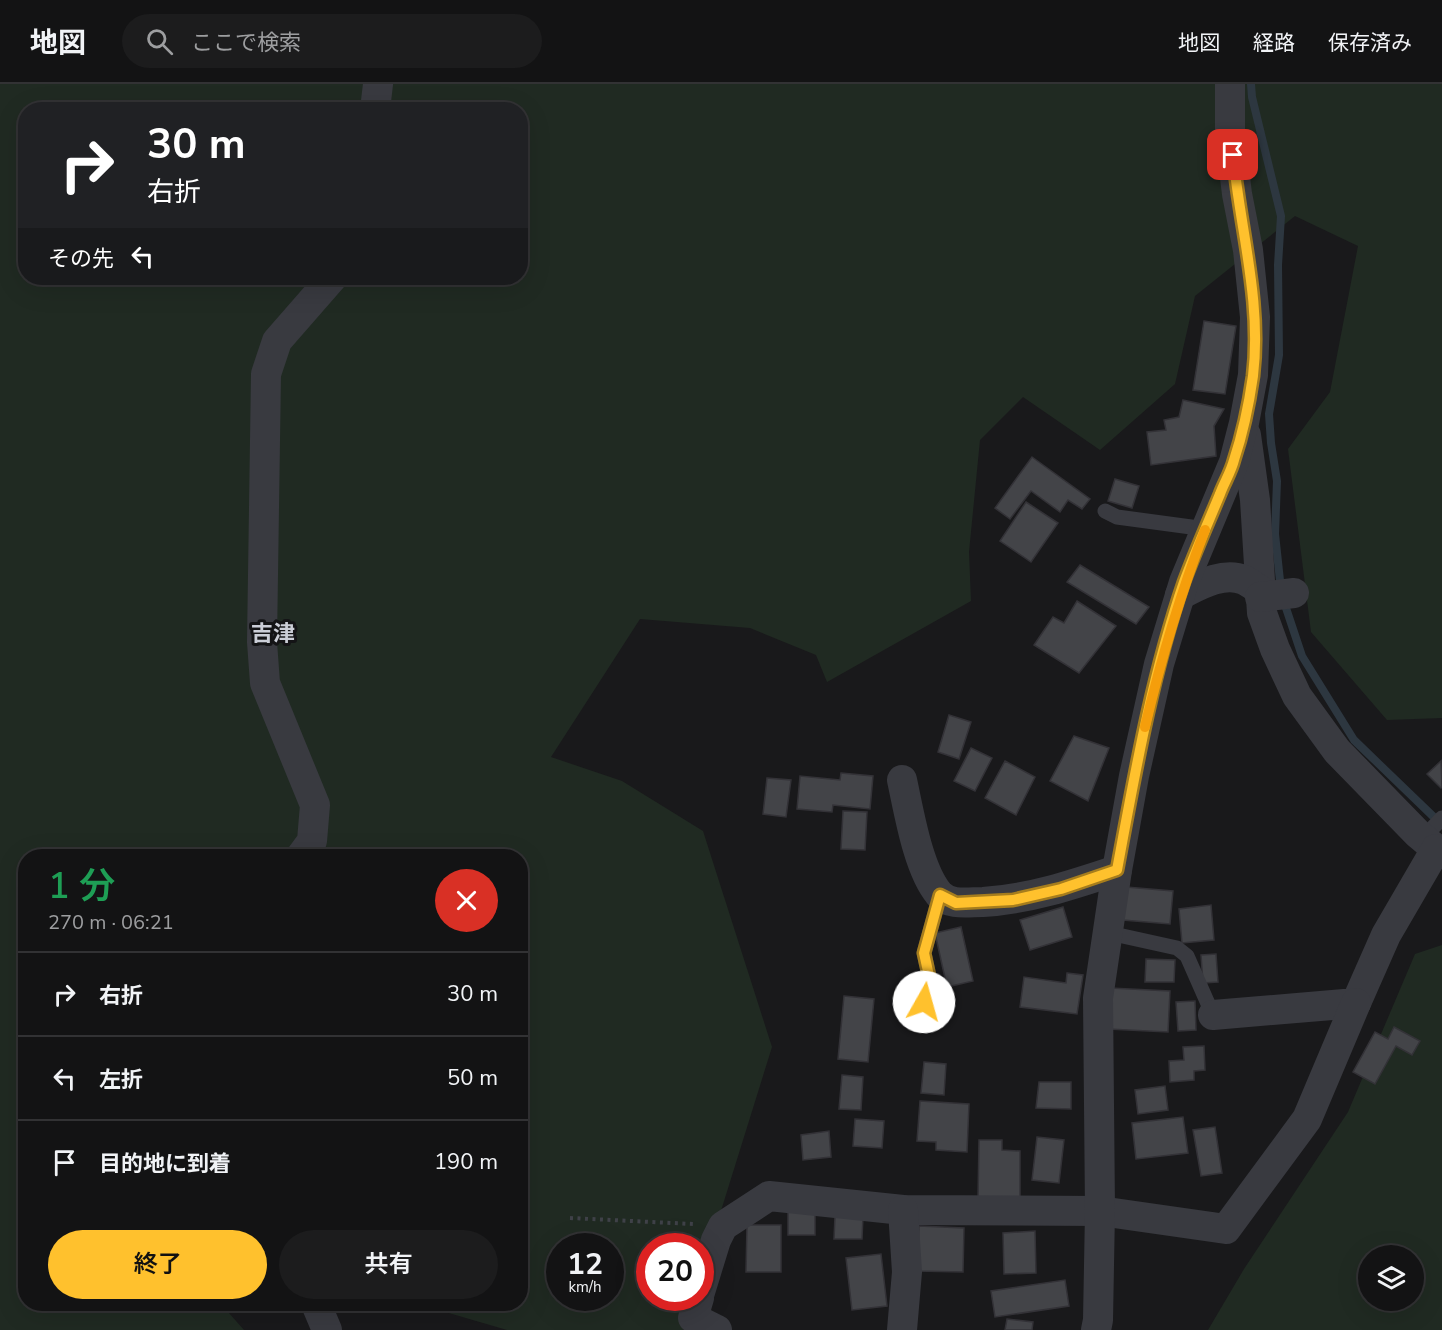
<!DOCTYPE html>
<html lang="ja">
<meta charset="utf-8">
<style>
:root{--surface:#131314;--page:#1c1c1d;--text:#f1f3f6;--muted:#9d9ea0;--line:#323234;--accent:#ffc12d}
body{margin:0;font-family:"Nunito Sans","Noto Sans JP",sans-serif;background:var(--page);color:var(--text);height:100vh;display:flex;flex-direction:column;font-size:22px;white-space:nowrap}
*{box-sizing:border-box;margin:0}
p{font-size:20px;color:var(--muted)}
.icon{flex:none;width:33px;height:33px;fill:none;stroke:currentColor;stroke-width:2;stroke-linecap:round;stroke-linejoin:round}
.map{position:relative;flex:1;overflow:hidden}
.side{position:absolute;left:18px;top:765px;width:510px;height:462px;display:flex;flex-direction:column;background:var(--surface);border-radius:24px;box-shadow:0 6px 24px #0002,0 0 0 2px var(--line)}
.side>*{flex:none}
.hud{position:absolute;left:18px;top:18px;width:510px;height:183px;border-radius:24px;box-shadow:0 6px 24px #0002,0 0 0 2px var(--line);background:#202124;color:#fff;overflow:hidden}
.fabs{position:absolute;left:1358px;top:1161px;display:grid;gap:12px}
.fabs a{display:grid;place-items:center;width:66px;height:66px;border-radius:50%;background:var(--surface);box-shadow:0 6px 24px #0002,0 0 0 2px var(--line);font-size:30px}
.speed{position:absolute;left:546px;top:1149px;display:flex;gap:12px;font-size:30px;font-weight:700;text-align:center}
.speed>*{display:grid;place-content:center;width:78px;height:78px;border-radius:50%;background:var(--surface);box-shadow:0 6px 24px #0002,0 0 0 2px var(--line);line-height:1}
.speed small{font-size:15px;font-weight:400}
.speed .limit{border:9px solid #d22;background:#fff;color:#111}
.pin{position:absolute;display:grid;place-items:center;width:51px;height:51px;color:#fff;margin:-26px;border-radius:12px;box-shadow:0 3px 9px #0006}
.me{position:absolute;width:66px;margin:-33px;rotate:7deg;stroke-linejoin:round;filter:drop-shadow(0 0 4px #0008)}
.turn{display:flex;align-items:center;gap:21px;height:126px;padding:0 30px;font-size:27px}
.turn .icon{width:78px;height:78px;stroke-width:2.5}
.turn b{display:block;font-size:42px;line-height:51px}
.then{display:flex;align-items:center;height:57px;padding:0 30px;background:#0003;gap:12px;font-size:22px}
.round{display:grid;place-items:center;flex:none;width:63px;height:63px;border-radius:32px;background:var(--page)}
.head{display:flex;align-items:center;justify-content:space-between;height:102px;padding:0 30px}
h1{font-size:36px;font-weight:600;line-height:45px;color:#1e9e55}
.button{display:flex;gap:12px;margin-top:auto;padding:12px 30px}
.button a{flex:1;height:69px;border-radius:36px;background:var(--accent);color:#111;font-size:24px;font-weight:600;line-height:69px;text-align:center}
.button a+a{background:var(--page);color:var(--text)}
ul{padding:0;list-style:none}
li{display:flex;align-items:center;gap:18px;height:84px;padding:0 30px;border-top:2px solid var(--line)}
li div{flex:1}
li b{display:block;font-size:22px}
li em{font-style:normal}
header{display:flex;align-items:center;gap:36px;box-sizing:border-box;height:84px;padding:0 30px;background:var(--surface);border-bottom:2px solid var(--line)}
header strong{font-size:28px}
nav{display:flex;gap:33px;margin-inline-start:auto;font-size:21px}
.search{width:420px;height:54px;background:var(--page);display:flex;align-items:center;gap:15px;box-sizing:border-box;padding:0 21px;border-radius:33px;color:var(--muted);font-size:22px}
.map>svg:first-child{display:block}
.green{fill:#202a22;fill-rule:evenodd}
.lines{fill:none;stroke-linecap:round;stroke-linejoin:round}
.stream{stroke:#2d3740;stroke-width:8}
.building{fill:#434448;stroke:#333237;stroke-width:1.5}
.path{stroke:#3f4148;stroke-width:4;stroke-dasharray:3 4.5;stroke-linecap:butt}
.service{stroke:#393a40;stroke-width:15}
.minor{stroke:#393a40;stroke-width:30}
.route-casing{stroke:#a67d1d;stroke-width:15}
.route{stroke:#ffc12d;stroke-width:10}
.slow{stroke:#f59e0b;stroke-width:10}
.labels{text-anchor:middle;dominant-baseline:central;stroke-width:6;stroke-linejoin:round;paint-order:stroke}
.quarter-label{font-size:22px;font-weight:bold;fill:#cbced7;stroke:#141416}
</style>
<header>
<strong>地図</strong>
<div class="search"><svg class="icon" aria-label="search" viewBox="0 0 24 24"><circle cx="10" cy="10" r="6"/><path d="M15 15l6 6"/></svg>ここで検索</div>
<nav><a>地図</a><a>経路</a><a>保存済み</a></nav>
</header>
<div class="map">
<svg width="1442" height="1246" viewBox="0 0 1442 1246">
<rect width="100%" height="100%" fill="#19191b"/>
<g class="green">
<path d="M0,0H1442V634L1387,636L1311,548L1288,365L1330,308L1358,162L1295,132L1195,212L1175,300L1100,366L1023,313L980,356L969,468L971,517L827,598L816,571L750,544L640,535L551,673L622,697L703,747L772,963L701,1191L700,1162H650V1214H693L683,1246H507L418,1220H520V772H26V1220H221L244,1246H0ZM26,26H520V194H26ZM560,1162H610V1214H560Z"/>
<path d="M1442,861V1246H1208L1244,1185L1348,1028L1415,870ZM1368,1172H1413V1216H1368Z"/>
</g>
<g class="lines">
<g class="stream">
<path d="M1251,0L1252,13L1281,132L1278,181L1279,271L1269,330L1271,359L1277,397L1275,450L1281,506"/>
<path d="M1284,518L1302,572L1354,656L1440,739"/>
</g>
</g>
<g class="building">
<path d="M1204,237L1236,242L1225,310L1193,306Z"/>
<path d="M1183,316L1224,325L1214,342L1216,372L1151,381L1147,348L1166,346L1164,336L1179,333Z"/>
<path d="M1032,373L1090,415L1082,425L1068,416L1060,428L1031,407L1010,435L995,424Z"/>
<path d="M1115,395L1139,402L1132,424L1108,417Z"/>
<path d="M1026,418L1058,439L1031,478L1000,457Z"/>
<path d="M1080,481L1149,523L1136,540L1067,498Z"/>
<path d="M1077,517L1116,542L1079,589L1034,561L1053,533L1064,539Z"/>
<path d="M949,631L971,638L959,675L938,668Z"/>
<path d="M1074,652L1109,664L1088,717L1050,697Z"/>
<path d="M971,664L992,674L975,707L954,697Z"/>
<path d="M1005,677L1035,693L1016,731L985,714Z"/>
<path d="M1441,677L1442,703L1441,704L1427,690Z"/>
<path d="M841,689L873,692L870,725L833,721L832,728L797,725L800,692L840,696Z"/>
<path d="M767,694L791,696L786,733L763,730Z"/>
<path d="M843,727L867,728L865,766L841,765Z"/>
<path d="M1126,803L1173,807L1170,840L1123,836Z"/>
<path d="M1211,821L1214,856L1182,859L1179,825Z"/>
<path d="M1063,823L1072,853L1030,866L1020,836Z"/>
<path d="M961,843L973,897L947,903L935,849Z"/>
<path d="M1216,870L1218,898L1203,899L1201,871Z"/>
<path d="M1146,875L1175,876L1174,898H1145Z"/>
<path d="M1067,889L1083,891L1077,930L1020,923L1024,893L1066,899Z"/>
<path d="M1110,904L1170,907L1168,948L1108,945Z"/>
<path d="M844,912L874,915L868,978L838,975Z"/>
<path d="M1195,917L1196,946L1178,947L1176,918Z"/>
<path d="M1394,943L1420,957L1412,971L1396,962L1375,1000L1353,988L1375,948L1388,955Z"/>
<path d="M1204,962L1205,986L1194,987V996L1170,998L1169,977L1184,976L1183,963Z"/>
<path d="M924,978L946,980L944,1011L921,1009Z"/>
<path d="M842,991L863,993L861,1026L839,1025Z"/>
<path d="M1039,998H1071V1025L1036,1024Z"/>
<path d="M1165,1002L1168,1026L1138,1030L1135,1006Z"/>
<path d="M920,1017L969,1020L967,1068L936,1066V1058L917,1057Z"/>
<path d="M1183,1033L1188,1069L1136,1075L1132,1039Z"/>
<path d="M855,1035L884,1037L882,1064L853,1062Z"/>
<path d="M1215,1043L1222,1089L1201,1092L1193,1046Z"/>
<path d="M829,1047L831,1073L803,1076L801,1051Z"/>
<path d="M1037,1053L1064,1056L1059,1099L1032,1096Z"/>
<path d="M979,1056H1002V1066L1020,1067V1114H978Z"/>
<rect x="788" y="1126" width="27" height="25"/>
<path d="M835,1132H863L862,1155H834Z"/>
<path d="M747,1141H781V1188H746Z"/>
<path d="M919,1142L964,1144L963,1188L917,1187Z"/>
<path d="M1035,1147L1036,1189L1004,1190L1003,1149Z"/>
<path d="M881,1170L887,1222L852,1226L846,1174Z"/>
<path d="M1065,1196L1069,1222L995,1233L991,1207Z"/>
<path d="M1007,1235L1033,1238L1032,1246H1005Z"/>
</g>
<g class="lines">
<path class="path" d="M570,1134L693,1140"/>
<g class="service">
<path d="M1105,427L1117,433L1206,445"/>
<path d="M1423,754L1442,734"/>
<path d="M1109,849L1177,864L1187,872L1213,931"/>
<path d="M924,918L929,892L924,869L940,811"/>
</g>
<g class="minor">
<path d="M375,26L378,0"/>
<path d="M1246,351L1255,416L1262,529L1275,565L1297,612L1337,667L1418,750L1442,770"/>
<path d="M1180,511C1198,502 1223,487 1244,496C1249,498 1255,503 1260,506"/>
<path d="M1260,513L1294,509"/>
<path d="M902,696C909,728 918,785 939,810C950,822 968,818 983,818C1030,815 1072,801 1117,786"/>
<path d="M301,772L312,757L315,721L265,599L262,558L266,290L277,257L332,194"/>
<path d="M1213,931L1356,919L1386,851L1436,765"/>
<path d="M700,1208L716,1156L723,1142L769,1112L903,1126L1100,1127L1226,1145L1307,1035L1356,919"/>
<path d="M699,1214L693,1234L717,1246"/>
<path d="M316,1220L327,1246"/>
<path d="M902,1246L907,1188L903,1126"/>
<path d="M1096,1246L1098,1236L1100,1127L1098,914L1117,786L1134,692L1159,580L1184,498L1234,378L1244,339L1253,291L1255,233L1248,166L1237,110L1230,51V0"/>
</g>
</g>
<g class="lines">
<defs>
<path id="route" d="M924,918L929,892L924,869L940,811L956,819L1013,816L1061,805L1117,786C1135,689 1152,591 1184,498C1195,468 1208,439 1220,410C1224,399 1231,388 1234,376C1243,349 1249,320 1253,292C1262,217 1240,145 1233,71"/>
</defs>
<use href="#route" class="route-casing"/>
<use href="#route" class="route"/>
<path class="slow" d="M1145,643C1161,575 1180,511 1205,446"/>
</g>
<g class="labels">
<g class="quarter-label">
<text x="273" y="550">吉津</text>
</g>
</g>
</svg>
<div class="fabs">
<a><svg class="icon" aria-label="layers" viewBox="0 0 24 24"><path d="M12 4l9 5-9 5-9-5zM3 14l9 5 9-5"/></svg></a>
</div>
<div class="speed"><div>12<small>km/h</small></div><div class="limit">20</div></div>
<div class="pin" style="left:1233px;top:71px;background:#d93025"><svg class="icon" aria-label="arrive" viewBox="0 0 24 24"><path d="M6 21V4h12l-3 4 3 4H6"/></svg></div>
<svg class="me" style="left:924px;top:918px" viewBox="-20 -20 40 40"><circle r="19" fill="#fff"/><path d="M0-13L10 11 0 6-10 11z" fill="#ffc12d"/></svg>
<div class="hud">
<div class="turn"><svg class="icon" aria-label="right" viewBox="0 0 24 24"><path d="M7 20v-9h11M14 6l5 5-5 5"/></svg><div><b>30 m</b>右折</div></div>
<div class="then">その先<svg class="icon" aria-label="left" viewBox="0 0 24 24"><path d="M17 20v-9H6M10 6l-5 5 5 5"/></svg></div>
</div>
<section class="side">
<div class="head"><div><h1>1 分</h1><p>270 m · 06:21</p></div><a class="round" style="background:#d93025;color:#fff"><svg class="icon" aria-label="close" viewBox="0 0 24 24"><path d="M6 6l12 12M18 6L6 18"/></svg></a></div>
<ul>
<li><svg class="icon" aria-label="right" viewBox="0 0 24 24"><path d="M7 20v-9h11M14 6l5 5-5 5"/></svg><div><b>右折</b></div><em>30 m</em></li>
<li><svg class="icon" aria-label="left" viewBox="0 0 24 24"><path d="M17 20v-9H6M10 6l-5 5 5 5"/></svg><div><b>左折</b></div><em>50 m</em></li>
<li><svg class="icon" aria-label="arrive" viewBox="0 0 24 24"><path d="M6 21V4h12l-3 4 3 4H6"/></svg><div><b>目的地に到着</b></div><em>190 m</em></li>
</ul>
<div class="button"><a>終了</a><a>共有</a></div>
</section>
</div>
